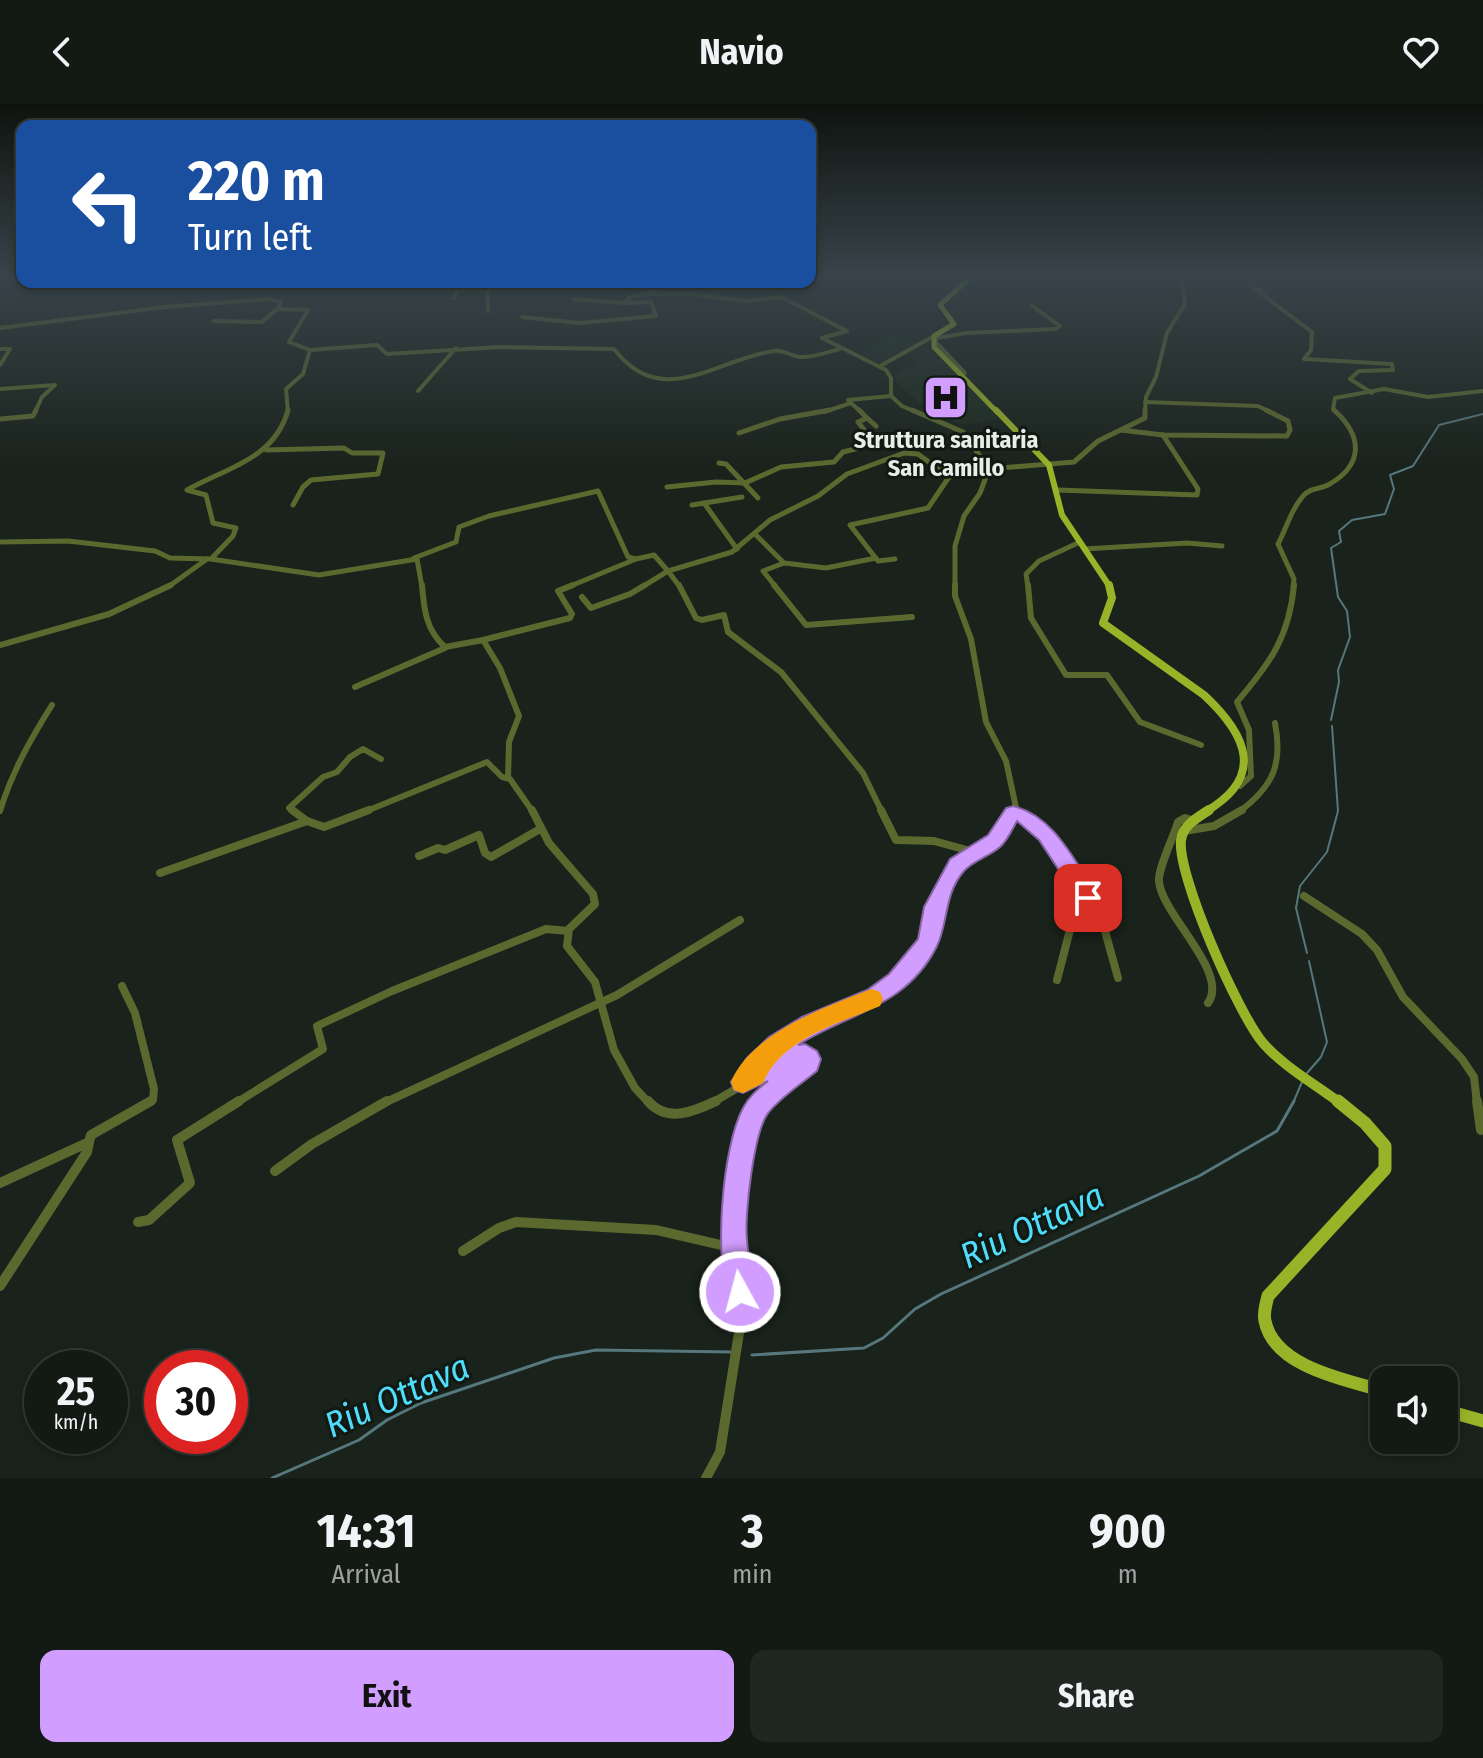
<!DOCTYPE html>
<style>
:root{--surface:#131a14;--page:#202722;--text:#f1f3f6;--muted:#9da1a0;--line:#323834;--accent:#d19dfe}
body{margin:0;font-family:"Fira Sans Condensed",sans-serif;background:var(--page);color:var(--text);height:100vh;display:flex;flex-direction:column;font-size:30px;white-space:nowrap}
*{box-sizing:border-box;margin:0}
p{font-size:26px;color:var(--muted)}
.icon{flex:none;width:44px;height:44px;fill:none;stroke:currentColor;stroke-width:2;stroke-linecap:round;stroke-linejoin:round}
.map{position:relative;height:1374px;overflow:hidden}
.drawer{display:flex;flex-direction:column;background:var(--surface);flex:1}
.drawer>*{flex:none}
.banner{position:absolute;left:16px;top:16px;width:800px;height:168px;border-radius:16px;box-shadow:0 4px 12px #0003,0 0 0 2px var(--line);background:#1a4fa0;color:#fff;overflow:hidden}
.buttons{position:absolute;left:1370px;top:1262px;display:grid;gap:16px}
.buttons a{display:grid;place-items:center;width:88px;height:88px;border-radius:16px;background:var(--surface);box-shadow:0 4px 12px #0003,0 0 0 2px var(--line);font-size:40px}
.speed{position:absolute;left:24px;top:1246px;display:flex;gap:16px;font-size:40px;font-weight:700;text-align:center}
.speed>*{display:grid;place-content:center;width:104px;height:104px;border-radius:50%;background:var(--surface);box-shadow:0 4px 12px #0003,0 0 0 2px var(--line);line-height:1}
.speed small{font-size:20px;font-weight:400}
.speed .limit{border:12px solid #d22;background:#fff;color:#111}
.pin{position:absolute;display:grid;place-items:center;width:68px;height:68px;color:#fff;margin:-34px;border-radius:16px;box-shadow:0 4px 12px #0006}
.me{position:absolute;width:88px;margin:-44px;rotate:353deg;stroke-linejoin:round;filter:drop-shadow(0 0 6px #0008)}
.turn{display:flex;align-items:center;gap:28px;height:168px;padding:0 40px;font-size:36px}
.turn .icon{width:104px;height:104px;stroke-width:2.5}
.turn b{display:block;font-size:56px;line-height:68px}
.eta{display:flex;justify-content:space-evenly;align-items:center;height:136px;text-align:center}
.eta b{font-size:48px;font-weight:700;line-height:56px}
.button{display:flex;gap:16px;margin-top:auto;padding:16px 40px}
.button a{flex:1;height:92px;border-radius:16px;background:var(--accent);color:#111;font-size:32px;font-weight:700;line-height:92px;text-align:center}
.button a+a{background:var(--page);color:var(--text)}
header{display:flex;justify-content:space-between;align-items:center;height:104px;padding:0 40px;background:var(--surface);font-size:36px;font-weight:700}
.map>svg:first-child{display:block}
.built{fill:#1d2b20}
.lines{fill:none;stroke-linecap:round;stroke-linejoin:round}
.stream-far1{stroke:#56777c;stroke-width:2}
.stream{stroke:#56777c;stroke-width:3}
.minor-far4{stroke:#5b692f;stroke-width:4}
.minor-far3{stroke:#5b692f;stroke-width:5}
.minor-far2{stroke:#5b692f;stroke-width:6}
.minor-far1{stroke:#5b692f;stroke-width:8}
.minor{stroke:#5b692f;stroke-width:10}
.major-far4{stroke:#98b328;stroke-width:5}
.major-far3{stroke:#98b328;stroke-width:6}
.major-far2{stroke:#98b328;stroke-width:8}
.major-far1{stroke:#98b328;stroke-width:10}
.major{stroke:#98b328;stroke-width:13}
.route{fill:#d19dfe;stroke:#8866a5;stroke-width:2}
.slow{fill:#f59e0b}
.labels{text-anchor:middle;dominant-baseline:central;stroke-width:6;stroke-linejoin:round;paint-order:stroke}
.far-poi-label{font-size:24px;font-weight:bold;fill:#e7ede8;stroke:#101912}
.near-water-label{font-size:36px;font-style:italic;fill:#4fddfb;stroke:#101912}
</style>
<header><svg class="icon" aria-label="back" viewBox="0 0 24 24"><path d="M15 5l-7 7 7 7"/></svg>Navio<svg class="icon" aria-label="heart" viewBox="0 0 24 24"><path d="M12 20l-8-8c-3-5 5-10 8-4 3-6 11-1 8 4z"/></svg></header>
<div class="map">
<svg width="1483" height="1374" viewBox="0 0 1483 1374">
<rect width="100%" height="100%" fill="#19221b"/>
<g class="built">
<path d="M892,231L918,239L882,260L859,250Z"/>
<path d="M923,241L932,244L1000,315L964,321L928,308L898,279L894,272L904,264L916,261L910,251Z"/>
</g>
<g class="lines">
<g class="stream-far1">
<path d="M1331,616L1339,578L1338,566L1350,533L1347,507L1338,493L1331,444L1341,438L1339,427L1352,416L1385,410L1394,385L1390,371L1413,362L1439,321L1483,310"/>
<path d="M1307,849L1296,804L1300,782L1327,748L1338,707L1332,622"/>
<path d="M1307,969L1321,953L1327,938L1309,857"/>
<path d="M1293,999L1302,978"/>
</g>
<g class="stream">
<path d="M752,1251L864,1244L883,1234L915,1205L941,1190L1199,1072L1277,1027L1294,997"/>
<path d="M272,1374L359,1336L387,1316L421,1299L554,1254L596,1246L732,1248"/>
</g>
<g class="minor-far4">
<path d="M653,178L661,184L647,190H691L746,197L781,193L847,227L822,234L886,266L891,274V292"/>
<path d="M487,181L488,207"/>
<path d="M1261,186L1254,184L1312,228L1311,246L1304,255L1392,260L1393,266L1359,267L1350,275L1372,289"/>
<path d="M454,194L457,186L518,178"/>
<path d="M573,195L626,199"/>
<path d="M522,213L580,219L656,212L651,198L626,199L629,193L647,190"/>
<path d="M214,217L262,218L278,204"/>
<path d="M0,224L165,203L269,195L281,198L278,205L308,206L289,238L310,246L377,241L387,250L500,243L614,245C662,308 718,254 774,247C784,245 794,254 803,253C815,253 828,248 840,245"/>
<path d="M0,245H10L0,261"/>
<path d="M882,261L934,232"/>
<path d="M961,270L965,269L935,237L937,234L966,229L1056,225L1060,222L1031,201"/>
<path d="M0,285L55,281L42,293L35,308"/>
<path d="M418,287L456,244"/>
<path d="M1145,298L1258,302L1270,308"/>
<path d="M851,299L861,308"/>
<path d="M288,308L286,285L303,270L310,246"/>
<path d="M824,308L851,299L848,296L891,292L902,302L916,308"/>
<path d="M1145,308L1146,293L1156,273L1167,229L1185,200L1182,172"/>
<path d="M1336,308L1333,305L1335,294L1384,285L1428,293L1483,287"/>
</g>
<g class="minor-far3">
<path d="M288,306C275,355 226,364 187,386L206,391L213,419L236,424L233,432L211,455L319,471L417,455L422,483"/>
<path d="M859,306L867,314"/>
<path d="M912,306L963,328L989,365"/>
<path d="M0,315L33,312L36,306"/>
<path d="M1121,326L1163,331L1287,332L1290,326L1288,317L1266,306"/>
<path d="M739,329L780,315L830,306"/>
<path d="M266,346L344,344L352,349H383L378,370L311,376L303,383L293,401"/>
<path d="M719,359L726,360L758,394"/>
<path d="M667,383L716,378L745,379L781,363L834,358L843,348L875,340L858,318L867,314L876,322"/>
<path d="M1058,386L1197,391L1198,385L1163,331"/>
<path d="M704,399L737,445"/>
<path d="M692,401L742,393"/>
<path d="M756,431L784,459L826,464L876,454"/>
<path d="M0,438L68,437L155,447L170,454L209,455"/>
<path d="M1084,445L1187,439L1222,442"/>
<path d="M414,454L456,438L459,423L489,412L598,387L628,453L636,455L654,451L668,467L732,448L770,416L818,392L847,370L904,349L918,350L949,373L989,365L1074,358L1098,337L1145,314V306"/>
<path d="M895,455L878,457L850,421L928,404L949,373"/>
<path d="M168,483L207,455"/>
<path d="M568,483L636,455"/>
<path d="M642,483L668,467L680,483"/>
<path d="M776,483L763,467L784,459"/>
<path d="M955,483V442L964,412L980,389L989,365"/>
<path d="M1028,483L1026,470L1039,457L1080,438"/>
<path d="M1293,483L1294,475L1278,440C1286,425 1292,403 1305,390C1311,384 1320,385 1328,381C1364,361 1363,332 1334,306"/>
</g>
<g class="minor-far2">
<path d="M422,481C424,506 426,526 445,543L483,536L500,564L519,612L509,638L508,674"/>
<path d="M679,481L696,514L702,516L724,511L728,528L781,568L863,669L882,708"/>
<path d="M774,481L806,521L912,513"/>
<path d="M955,481V492L971,535L986,618L1006,657L1017,708"/>
<path d="M1028,481L1031,514L1066,571H1107L1140,618L1201,641"/>
<path d="M582,493L591,504L630,490L645,481"/>
<path d="M483,536L570,514L572,510L558,487L573,481"/>
<path d="M0,541L109,510L171,481"/>
<path d="M355,583L445,544"/>
<path d="M1240,682L1251,672L1249,626L1237,598C1270,559 1289,534 1294,481"/>
<path d="M0,707C12,668 30,636 52,601"/>
<path d="M295,708L289,704L323,673L337,668L350,653L363,645L381,655"/>
<path d="M364,708L487,658L502,673L510,675L533,708"/>
<path d="M1239,708C1273,683 1283,660 1275,619"/>
</g>
<g class="minor-far1">
<path d="M292,706L307,717"/>
<path d="M532,706L549,739L593,790L595,800L569,825L567,842L595,878L614,946L635,984L649,999"/>
<path d="M881,706L896,736L934,737L974,748"/>
<path d="M1017,709L1046,731L1100,809L1118,874"/>
<path d="M1195,717L1185,714L1178,718C1174,732 1158,764 1159,777C1161,810 1230,868 1208,899"/>
<path d="M1184,727L1214,722L1242,706"/>
<path d="M419,752L438,744L445,746L479,731L485,749L491,753L540,725"/>
<path d="M160,769L307,717L324,723L369,706"/>
<path d="M1304,792L1362,830L1377,846L1403,893L1462,955L1474,973L1477,999"/>
<path d="M1057,876L1071,822L1088,794"/>
<path d="M122,882L135,909L154,985L153,996L147,999"/>
<path d="M747,973L777,941L810,921L875,894L897,877L928,838L935,803L957,761L995,737L1009,713L1017,709"/>
<path d="M236,999L323,945L317,922L392,887L546,825L568,827"/>
<path d="M384,999L617,891L740,816"/>
<path d="M712,999L783,957L805,952L809,955L760,999"/>
</g>
<g class="minor">
<path d="M648,997C667,1019 693,1008 716,997"/>
<path d="M1477,997L1481,1026"/>
<path d="M89,1038L91,1031L151,997"/>
<path d="M275,1067L312,1040L387,997"/>
<path d="M0,1079L89,1038L87,1048L0,1182"/>
<path d="M138,1118L149,1116L190,1079L177,1036L239,997"/>
<path d="M463,1147L499,1124L516,1118L656,1126L734,1144"/>
<path d="M706,1374L720,1348L742,1210L733,1132L741,1054L751,1013L762,997"/>
</g>
<path class="major-far4" d="M972,172L940,201L954,220L934,232V243L997,308"/>
<path class="major-far3" d="M996,306L1049,361L1062,411L1110,483"/>
<path class="major-far2" d="M1109,481L1112,494L1103,519L1204,591C1247,631 1266,673 1205,708"/>
<path class="major-far1" d="M1209,706C1197,714 1183,721 1181,736C1177,772 1239,911 1263,939C1284,963 1315,980 1340,999"/>
<g class="major">
<path d="M1338,997L1365,1019L1385,1042V1065L1268,1192C1266,1200 1263,1209 1265,1217C1274,1263 1346,1276 1384,1287"/>
<path d="M1444,1306L1483,1317"/>
</g>
</g>
<linearGradient id="sky" x2="0" y2="1"><stop stop-color="#0e130f"/><stop offset="0.47" stop-color="#38444a"/><stop offset="1" stop-color="#38444a" stop-opacity="0"/></linearGradient>
<rect width="1483" height="364" fill="url(#sky)"/>
<path class="route" d="M1013,702C1054,712 1073,755 1096,788L1098,794L1096,800L1088,803L1081,800L1039,736L1017,717C1012,726 1007,737 1000,743C990,752 973,757 964,767C944,790 948,820 937,842C907,903 849,909 798,941L805,940L817,947L821,955L817,967C801,980 781,993 769,1008C754,1025 744,1113 747,1136C748,1156 757,1179 750,1198L740,1202L730,1198C713,1157 722,1043 743,1004C749,992 758,985 768,977L743,989L734,986L731,978L747,954L769,933L802,913L867,886L889,870L918,835L924,803L950,755L988,731L1006,704Z"/>
<path class="slow" d="M872,885L880,888L883,895L880,902C839,919 781,935 763,979L743,989L734,986L731,978C751,929 827,902 872,885Z"/>
<defs>
<symbol id="hospital-square" viewBox="-11 -11 22 22"><rect x="-9" y="-9" width="18" height="18" rx="4" fill="#d19dfe" stroke="#101912"/><path d="M-5-5h3v3.5h4V-5h3V5h-3V1.5h-4V5h-3Z" fill="#111"/></symbol>
</defs>
<g fill-rule="evenodd">
<use href="#hospital-square" x="920" y="268" width="51" height="51"/>
</g>
<g class="labels">
<g class="far-poi-label">
<text x="946" y="336">Struttura sanitaria<tspan x="946" dy="28">San Camillo</tspan></text>
</g>
<g class="near-water-label">
<text transform="translate(1032 1122) rotate(-25)">Riu Ottava</text>
<text transform="translate(397 1292) rotate(-24)">Riu Ottava</text>
</g>
</g>
</svg>
<div class="buttons">
<a><svg class="icon" aria-label="sound" viewBox="0 0 24 24"><path d="M4 9h4l5-4v14l-5-4H4zM17 9q2 3 0 6"/></svg></a>
</div>
<div class="speed"><div>25<small>km/h</small></div><div class="limit">30</div></div>
<div class="pin" style="left:1088px;top:794px;background:#d93025"><svg class="icon" aria-label="arrive" viewBox="0 0 24 24"><path d="M6 21V4h12l-3 4 3 4H6"/></svg></div>
<svg class="me" style="left:740px;top:1188px" viewBox="-20 -20 40 40"><circle r="17" fill="#d19dfe" stroke="#fff" stroke-width="3"/><path d="M0-11L8 9 0 5-8 9z" fill="#fff"/></svg>
<div class="banner">
<div class="turn"><svg class="icon" aria-label="left" viewBox="0 0 24 24"><path d="M17 20v-9H6M10 6l-5 5 5 5"/></svg><div><b>220 m</b>Turn left</div></div>
</div>
</div>
<section class="drawer">
<div class="eta">
<div><b>14:31</b><p>Arrival</p></div>
<div><b>3</b><p>min</p></div>
<div><b>900</b><p>m</p></div>
</div>
<div class="button"><a>Exit</a><a>Share</a></div>
</section>
